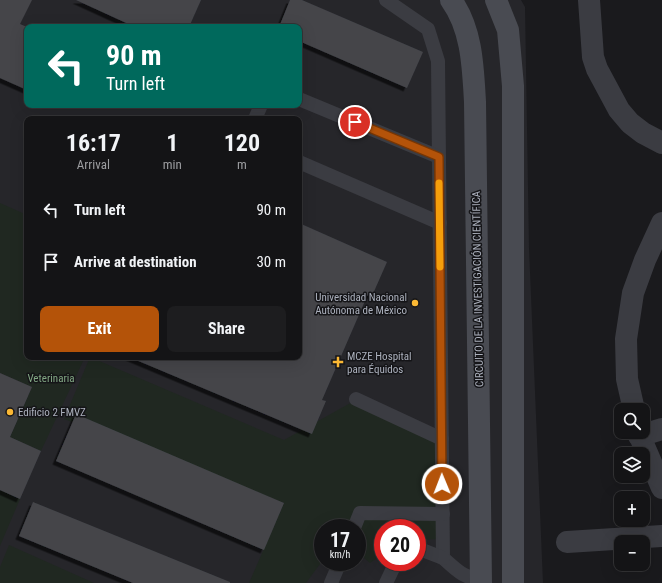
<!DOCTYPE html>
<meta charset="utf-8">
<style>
:root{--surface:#141416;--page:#1d1d1f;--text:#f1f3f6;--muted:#9d9ea1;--line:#333335;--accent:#b45309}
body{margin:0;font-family:"Roboto Condensed",sans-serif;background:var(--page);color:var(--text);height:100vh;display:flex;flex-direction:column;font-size:15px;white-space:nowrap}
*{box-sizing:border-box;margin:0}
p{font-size:13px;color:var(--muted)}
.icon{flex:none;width:22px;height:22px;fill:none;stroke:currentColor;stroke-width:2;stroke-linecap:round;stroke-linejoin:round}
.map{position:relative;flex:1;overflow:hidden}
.side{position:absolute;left:24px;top:116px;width:278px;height:244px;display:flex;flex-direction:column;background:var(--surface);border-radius:8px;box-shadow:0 4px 16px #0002,0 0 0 1px var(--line)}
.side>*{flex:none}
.hud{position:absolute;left:24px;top:24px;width:278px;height:84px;border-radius:8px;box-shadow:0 4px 16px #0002,0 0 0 1px var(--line);background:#00695c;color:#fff;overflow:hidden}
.tools{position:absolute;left:614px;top:403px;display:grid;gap:8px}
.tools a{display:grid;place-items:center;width:36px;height:36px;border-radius:8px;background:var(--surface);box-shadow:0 4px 16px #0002,0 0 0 1px var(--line);font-size:20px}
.speed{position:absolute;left:314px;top:519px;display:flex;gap:8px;font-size:20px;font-weight:700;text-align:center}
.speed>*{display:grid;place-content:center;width:52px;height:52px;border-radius:50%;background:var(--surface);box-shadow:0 4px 16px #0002,0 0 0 1px var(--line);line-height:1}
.speed small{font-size:10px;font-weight:400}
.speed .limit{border:6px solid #d22;background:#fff;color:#111}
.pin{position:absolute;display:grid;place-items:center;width:34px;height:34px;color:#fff;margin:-17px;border:2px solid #fff;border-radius:50%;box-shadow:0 1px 4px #0007}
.me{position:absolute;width:44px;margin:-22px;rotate:359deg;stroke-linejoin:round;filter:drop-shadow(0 0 3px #0008)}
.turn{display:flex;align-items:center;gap:14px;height:84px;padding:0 16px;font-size:18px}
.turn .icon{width:52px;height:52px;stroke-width:2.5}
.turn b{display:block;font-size:28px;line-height:34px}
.eta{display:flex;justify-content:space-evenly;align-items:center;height:68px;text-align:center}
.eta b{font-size:24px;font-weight:700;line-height:28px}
.button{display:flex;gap:8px;margin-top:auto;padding:8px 16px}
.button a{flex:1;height:46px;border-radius:8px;background:var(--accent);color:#fff;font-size:16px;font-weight:700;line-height:46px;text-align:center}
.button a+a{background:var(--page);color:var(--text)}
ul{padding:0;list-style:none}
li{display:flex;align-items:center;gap:12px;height:52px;padding:0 16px}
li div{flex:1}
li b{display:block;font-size:15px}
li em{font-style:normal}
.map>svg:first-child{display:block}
.built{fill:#26262a;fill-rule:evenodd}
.green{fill:#202821}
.building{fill:#44454a;filter:url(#shadow)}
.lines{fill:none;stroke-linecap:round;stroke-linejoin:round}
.lane{stroke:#3b3c42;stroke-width:14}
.street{stroke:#3b3c42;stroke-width:22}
.secondary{stroke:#494b52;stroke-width:22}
.route-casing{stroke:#753606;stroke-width:10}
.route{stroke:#b45309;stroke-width:7}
.slow{stroke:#f59e0b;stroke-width:7}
.poi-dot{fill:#fbb834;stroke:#151518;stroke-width:1.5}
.labels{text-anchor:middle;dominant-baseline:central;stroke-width:3;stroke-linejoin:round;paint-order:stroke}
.street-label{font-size:11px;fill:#acb1bd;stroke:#151518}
.poi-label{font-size:11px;fill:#acb1bd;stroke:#151518;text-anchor:start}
.park-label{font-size:11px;fill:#83a885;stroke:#151518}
</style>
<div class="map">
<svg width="662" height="583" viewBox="0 0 662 583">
<defs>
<filter id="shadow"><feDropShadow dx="-3.5" dy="3.5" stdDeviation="0" flood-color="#0009"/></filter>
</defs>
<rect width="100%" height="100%" fill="#1a1a1d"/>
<path class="built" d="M0,0H521L525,7L529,248L543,583H0ZM27,27H299V105H27ZM27,119H299V357H27ZM323,528H357V562H323ZM383,528H417V562H383Z"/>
<g class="green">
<path d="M0,203L27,215V357H85L41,451L10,437L32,387L0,373Z"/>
<path d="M90,357L284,440L354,401L440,441L441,539L417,540V528H383V554L370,563L357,552V528H323V560L306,583H249L284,503L64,419Z"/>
<path d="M0,490L20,499L0,546Z"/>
<path d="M9,545L94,583H0V567Z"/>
</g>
<g class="building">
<path d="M0,0H32L20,24L27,27V90L0,78Z"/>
<path d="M76,0H201L189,27H135Z"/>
<path d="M290,0H302L423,52L407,88L299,41V27H279Z"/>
<path d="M299,223L387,262L372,296L368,294L322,400L326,401L312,434L129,357H299Z"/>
<path d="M0,373L32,387L10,437L41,451L20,499L0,490Z"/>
<path d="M76,414L284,503L264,550L56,461Z"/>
<path d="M33,502L230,582V583H133L19,536Z"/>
</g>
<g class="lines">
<g class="lane">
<path d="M386,0L428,29L438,61L443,558C456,569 464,579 481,579"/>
<path d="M299,99L439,157"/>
<path d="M255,119L261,105"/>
<path d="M299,162L440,223"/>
<path d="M356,399L442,439"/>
<path d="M354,528L360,513L443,514"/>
<path d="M417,548L443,558"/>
<path d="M331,583L340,562"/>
<path d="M386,583L396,562"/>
</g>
<g class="street">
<path d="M589,0L593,57L597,69L619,110L630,123L643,133L662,143"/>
<path d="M634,410L627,379L626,339L633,293L645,260L662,223"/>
<path d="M638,432L662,488"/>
<path d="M639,436L662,429"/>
<path d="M567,542L662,536"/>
</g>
<g class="secondary">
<path d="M451,0C472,29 473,67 475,102L481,583"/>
<path d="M496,0L508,30L513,86V583"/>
</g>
</g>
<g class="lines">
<defs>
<path id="route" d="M355,122L439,157L442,484"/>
</defs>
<use href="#route" class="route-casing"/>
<use href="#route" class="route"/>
<path class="slow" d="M439,183L440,267"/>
</g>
<g class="poi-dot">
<circle cx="415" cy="303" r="4"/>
<path d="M336 356h4v4h4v4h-4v4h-4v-4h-4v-4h4z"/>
<circle cx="10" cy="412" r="4"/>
</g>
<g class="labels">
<g class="street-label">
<text transform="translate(478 289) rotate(-91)">CIRCUITO DE LA INVESTIGACIÓN CIENTÍFICA</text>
</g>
<g class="poi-label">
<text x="407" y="297" text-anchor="end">Universidad Nacional<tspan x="407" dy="13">Autónoma de México</tspan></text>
<text x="347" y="356">MCZE Hospital<tspan x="347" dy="13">para Équidos</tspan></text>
<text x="18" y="412">Edificio 2 FMVZ</text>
</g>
<g class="park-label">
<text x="51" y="378">Veterinaria</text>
</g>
</g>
</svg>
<div class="tools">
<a><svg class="icon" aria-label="search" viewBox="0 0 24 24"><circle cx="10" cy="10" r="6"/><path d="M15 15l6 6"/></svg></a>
<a><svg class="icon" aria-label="layers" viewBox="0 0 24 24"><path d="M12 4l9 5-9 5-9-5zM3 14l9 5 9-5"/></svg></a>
<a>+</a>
<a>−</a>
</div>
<div class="speed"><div>17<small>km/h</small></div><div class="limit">20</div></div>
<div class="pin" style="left:355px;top:122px;background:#d93025"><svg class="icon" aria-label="arrive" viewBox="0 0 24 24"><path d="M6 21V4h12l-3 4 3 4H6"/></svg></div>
<svg class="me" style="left:442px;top:484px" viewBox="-20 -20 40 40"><circle r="17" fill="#b45309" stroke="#fff" stroke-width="3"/><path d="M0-11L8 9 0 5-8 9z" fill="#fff"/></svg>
<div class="hud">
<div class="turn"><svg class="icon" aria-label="left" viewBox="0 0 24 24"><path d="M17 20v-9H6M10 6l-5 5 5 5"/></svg><div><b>90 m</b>Turn left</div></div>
</div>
<section class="side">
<div class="eta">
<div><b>16:17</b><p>Arrival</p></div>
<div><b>1</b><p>min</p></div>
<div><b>120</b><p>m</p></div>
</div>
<ul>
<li><svg class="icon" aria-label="left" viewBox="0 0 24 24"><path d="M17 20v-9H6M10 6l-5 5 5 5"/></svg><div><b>Turn left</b></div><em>90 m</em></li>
<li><svg class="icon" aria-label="arrive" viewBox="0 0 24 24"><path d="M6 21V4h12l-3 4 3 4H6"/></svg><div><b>Arrive at destination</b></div><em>30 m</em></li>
</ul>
<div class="button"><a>Exit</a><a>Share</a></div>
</section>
</div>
